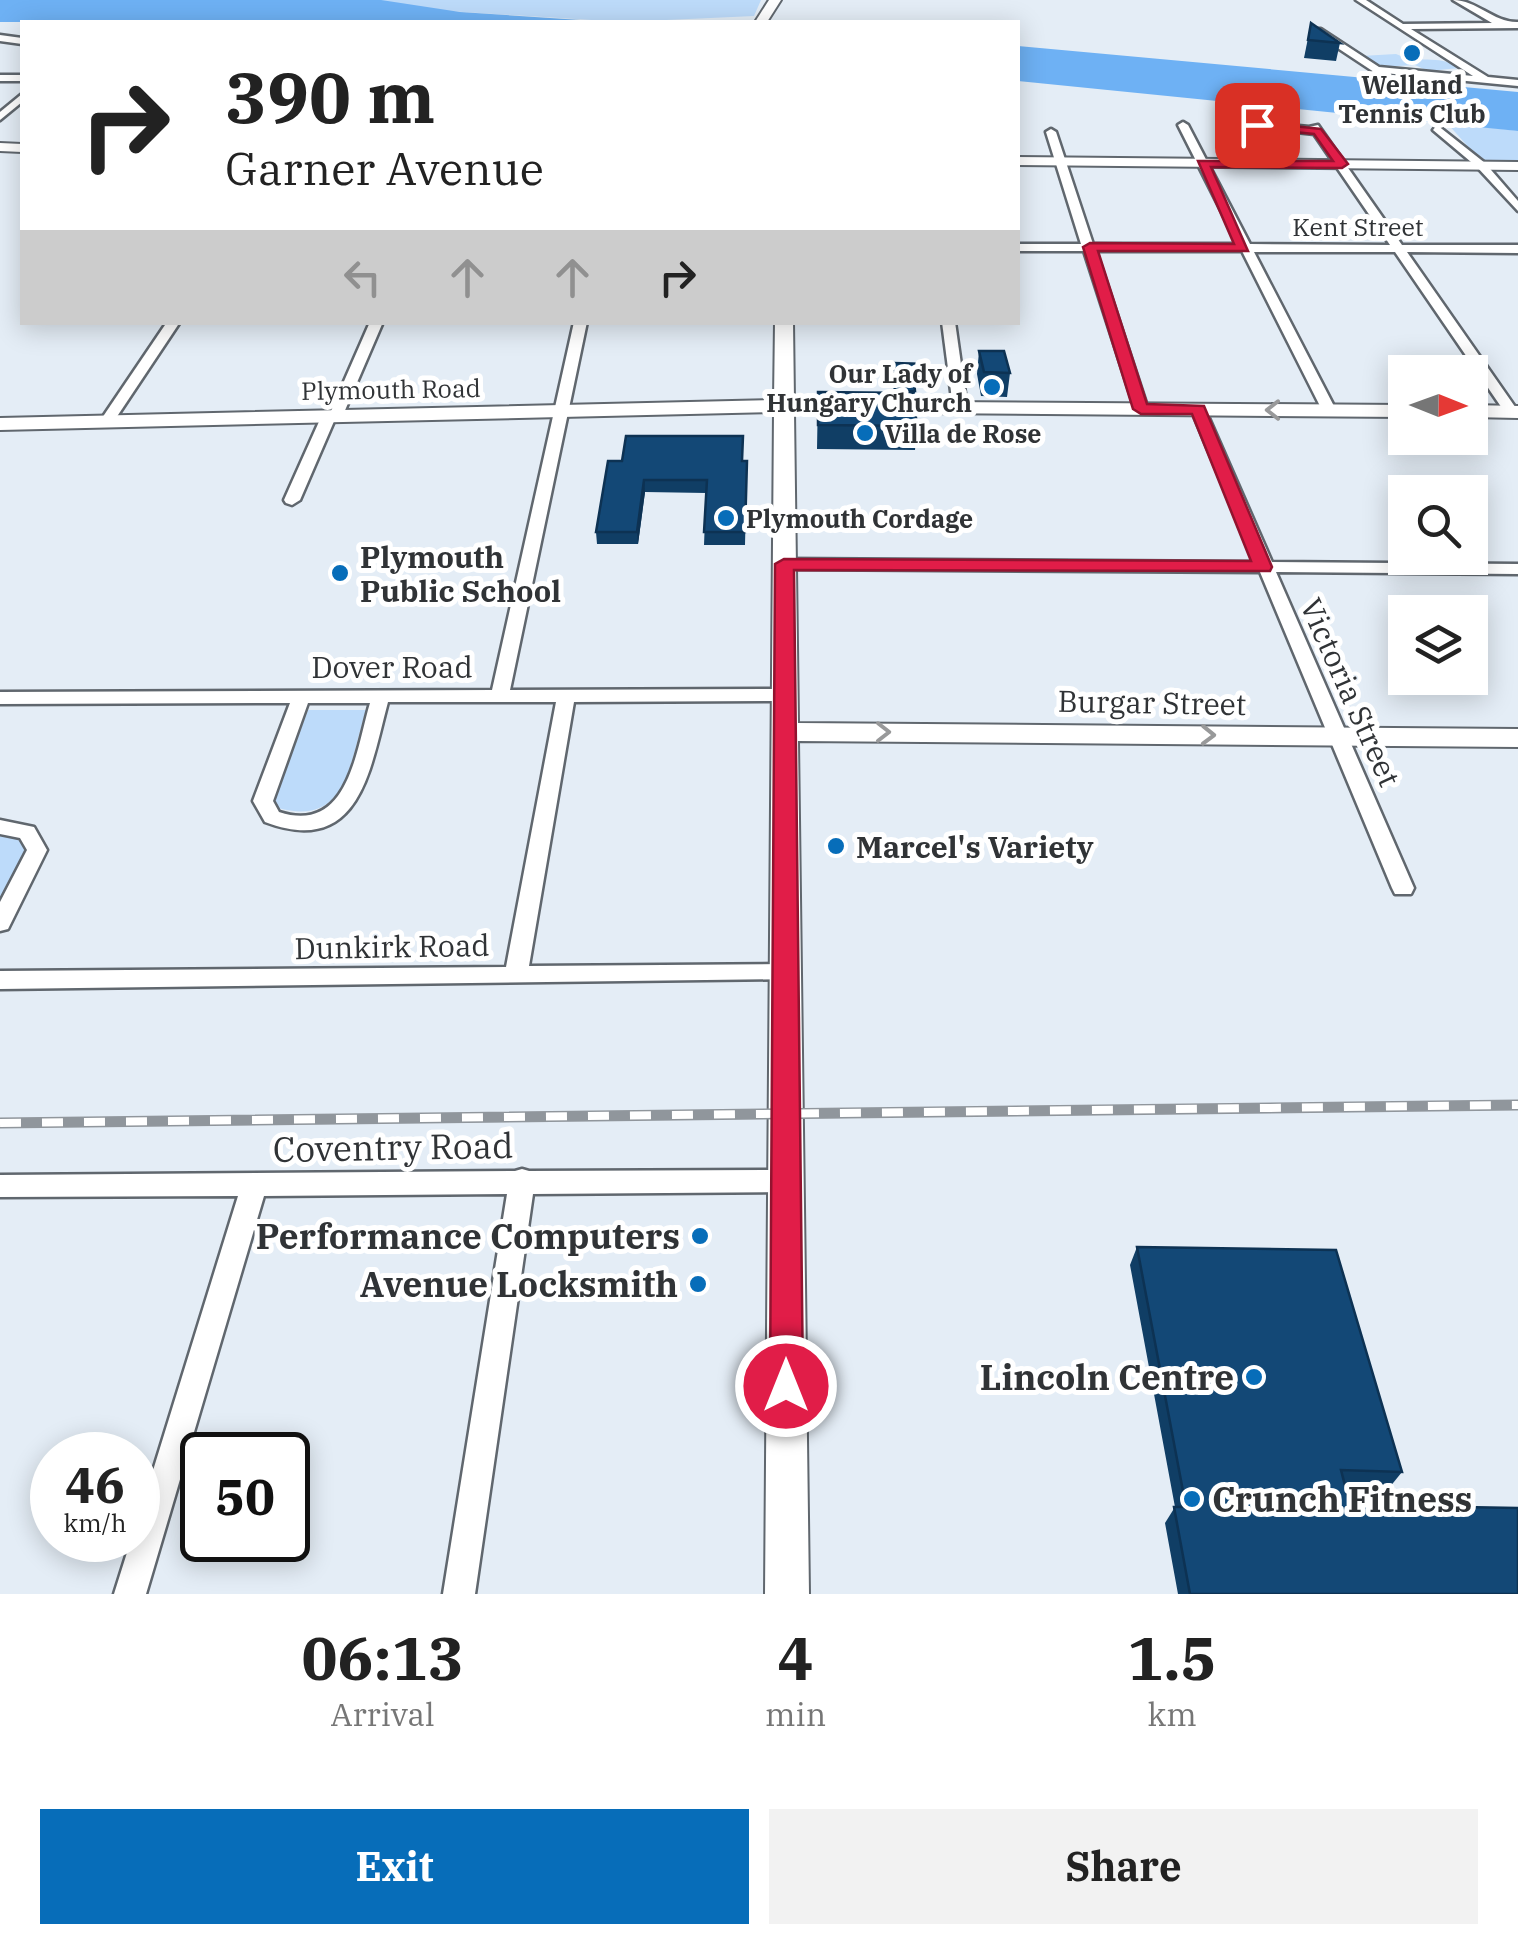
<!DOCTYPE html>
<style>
:root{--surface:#fff;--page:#f2f2f2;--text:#222;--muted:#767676;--accent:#076db9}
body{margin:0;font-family:"IBM Plex Serif",serif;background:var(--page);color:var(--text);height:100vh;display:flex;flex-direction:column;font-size:38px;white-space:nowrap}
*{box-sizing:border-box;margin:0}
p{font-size:32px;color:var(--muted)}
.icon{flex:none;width:55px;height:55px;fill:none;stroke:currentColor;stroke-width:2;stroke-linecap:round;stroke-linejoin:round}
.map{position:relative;height:1594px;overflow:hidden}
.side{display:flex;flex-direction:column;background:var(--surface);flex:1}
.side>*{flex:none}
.hud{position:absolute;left:20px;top:20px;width:1000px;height:305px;border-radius:0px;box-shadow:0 5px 25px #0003;background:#fff;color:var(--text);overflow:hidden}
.needle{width:65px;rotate:91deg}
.controls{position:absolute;left:1388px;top:355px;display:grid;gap:20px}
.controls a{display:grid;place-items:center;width:100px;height:100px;border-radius:0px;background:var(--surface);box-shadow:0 5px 25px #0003;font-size:50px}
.speed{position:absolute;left:30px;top:1432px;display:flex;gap:20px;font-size:50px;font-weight:700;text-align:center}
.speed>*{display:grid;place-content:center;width:130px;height:130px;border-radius:50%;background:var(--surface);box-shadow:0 5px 25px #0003;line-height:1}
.speed small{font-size:25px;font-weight:400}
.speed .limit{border:5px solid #111;border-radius:15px;background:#fff;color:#111}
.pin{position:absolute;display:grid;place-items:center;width:85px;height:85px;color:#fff;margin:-42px;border-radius:20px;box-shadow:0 5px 15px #0006}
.me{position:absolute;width:110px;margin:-55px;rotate:0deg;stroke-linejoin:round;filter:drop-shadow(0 0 8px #0008)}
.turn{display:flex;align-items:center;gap:35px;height:210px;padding:0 40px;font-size:45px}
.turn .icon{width:130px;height:130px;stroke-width:2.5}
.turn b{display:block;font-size:70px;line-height:85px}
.lanes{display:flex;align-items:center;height:95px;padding:0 40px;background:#0003;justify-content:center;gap:50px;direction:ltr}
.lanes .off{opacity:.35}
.eta{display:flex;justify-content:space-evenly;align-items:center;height:170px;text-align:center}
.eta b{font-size:60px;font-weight:800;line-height:70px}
.cta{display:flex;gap:20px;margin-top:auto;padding:20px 40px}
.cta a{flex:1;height:115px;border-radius:0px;background:var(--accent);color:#fff;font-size:40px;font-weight:800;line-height:115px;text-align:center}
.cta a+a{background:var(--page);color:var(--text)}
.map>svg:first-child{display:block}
.green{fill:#bddbfa}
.water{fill:#6eb1f4}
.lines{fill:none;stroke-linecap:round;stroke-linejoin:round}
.street-casing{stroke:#60676e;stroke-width:5}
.secondary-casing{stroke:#60676e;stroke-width:4}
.street{fill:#fff;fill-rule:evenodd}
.secondary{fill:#fff;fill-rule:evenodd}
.rail-casing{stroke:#90969c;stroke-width:11}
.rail{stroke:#fff;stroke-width:8;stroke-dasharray:21;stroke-linecap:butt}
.wall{fill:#103e65}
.shaded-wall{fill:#0d3253}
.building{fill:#134876;stroke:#0d3253;stroke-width:2.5}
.oneway{stroke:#98999a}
.route{fill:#e11d48;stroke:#92132f;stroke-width:2.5}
.poi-dot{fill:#076db9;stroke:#fff;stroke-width:4}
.labels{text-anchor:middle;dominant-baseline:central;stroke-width:10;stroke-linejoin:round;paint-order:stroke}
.far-poi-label{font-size:25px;font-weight:bold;fill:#303336;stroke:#fff;text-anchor:start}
.far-street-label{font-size:25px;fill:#303336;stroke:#fff}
.poi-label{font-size:30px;font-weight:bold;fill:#303336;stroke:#fff;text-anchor:start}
.street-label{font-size:30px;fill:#303336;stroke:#fff}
.near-street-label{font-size:35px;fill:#303336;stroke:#fff}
.near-poi-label{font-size:35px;font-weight:bold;fill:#303336;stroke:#fff;text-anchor:end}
</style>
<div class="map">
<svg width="1518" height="1594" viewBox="0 0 1518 1594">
<rect width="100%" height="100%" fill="#e4edf6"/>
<g class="green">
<path d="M274,0H761L754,16L623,22Z"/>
<path d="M1396,54C1419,65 1436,53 1460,68L1428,71L1415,65L1380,67L1361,56Z"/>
<path d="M1446,122L1518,131V161H1481Z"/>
<path d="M308,710H366C349,762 349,827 278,808L275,799Z"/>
<path d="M0,835L25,839L28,846L0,903Z"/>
</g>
<g class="water">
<path d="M0,0H381L460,12L611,22H0Z"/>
<path d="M1018,46L1518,92V131L1018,81Z"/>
</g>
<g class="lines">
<defs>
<g id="street">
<path d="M1356,0H1366L1403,24L1492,23L1453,0C1477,0 1494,23 1518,22V28L1411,29L1488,77L1518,80V86L1374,72L1315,33V29H1321L1379,67L1473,76Z"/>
<path d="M0,35L22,38V44L0,41Z"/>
<rect x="0" y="75" width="22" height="6"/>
<path d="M22,94V102L0,120V112Z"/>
<path d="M1183,122L1188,125L1250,244L1390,245L1314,134L1253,127L1257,122L1309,127L1318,125L1402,245H1518V253L1407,252L1518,411L1516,414H1506L1395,252H1254L1336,410L1329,414L1322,410L1242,251H1096L1148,409L1136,412L1084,251H1018V244H1081L1046,132L1051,129L1056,132L1093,244H1238L1178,125Z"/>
<path d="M1437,125L1485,163L1518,201V211L1477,167L1433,130Z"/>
<path d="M167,322H180L112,424H102L100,421Z"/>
<path d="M370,322H383L343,415L335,419L300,500L292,505L286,503L284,500L322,415L331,411Z"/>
<path d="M574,322H587L510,690L784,689L793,695L784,701L574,702L529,966L784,964L792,967L795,973L792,979L0,989V971L506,967L556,702H388C370,769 360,858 265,822L253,801L290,703L0,704V692L492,690ZM308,703H370C356,749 349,835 279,812L273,801Z"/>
<path d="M942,322H955L967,407L960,411L953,407Z"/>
<path d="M1198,405L1205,409L1272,562L1518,564V574L1276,572L1414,888L1411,894H1395L1392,888L1260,572L784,569L776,564L784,559L1255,562L1191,409Z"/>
<path d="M0,820L34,827L47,850L8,929L0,931V902L27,850L20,838L0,834Z"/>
<path d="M522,1169L529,1171L787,1170L796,1173L800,1181L796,1189L787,1192L533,1194L475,1594H443L507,1194L264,1196L146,1594H114L131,1540H138V1519L238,1196L0,1197V1175L515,1171Z"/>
</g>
<g id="secondary">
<path d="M769,0H781L767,22H755Z"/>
<path d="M0,143L22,144V152L0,151Z"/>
<path d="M1018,157L1518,162V170L1018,165Z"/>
<path d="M775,322H793L794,401L1405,405V417L794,412L798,723L1518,729V747L798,741L809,1594H765L774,412L0,430V418L774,400Z"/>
<path d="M1470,405L1518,406V418L1470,417Z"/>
</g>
</defs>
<use href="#street" class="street-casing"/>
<use href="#secondary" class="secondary-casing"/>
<use href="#street" class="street"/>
<use href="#secondary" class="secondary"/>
<defs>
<path id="rail" d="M0,1123L1518,1105"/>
</defs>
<use href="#rail" class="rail-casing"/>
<use href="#rail" class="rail"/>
</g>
<g class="wall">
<path d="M1311,23L1340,43L1336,61L1304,58Z"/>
<path d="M979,351L1010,373L1007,397L981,396L977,374Z"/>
<path d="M893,363L929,380V386H915V397H913L917,426L915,450L817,449L818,392H894Z"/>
<path d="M622,461H747L745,545H704L706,493L645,492L638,544H597L596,532Z"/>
<path d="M1137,1247L1402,1472L1389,1488L1346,1487L1350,1505L1518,1594H1178L1165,1523L1175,1507L1130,1265Z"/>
</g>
<path class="shaded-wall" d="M644,480L645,492L638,544L637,532Z"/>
<g class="building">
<path d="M1311,23L1340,43L1308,40Z"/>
<path d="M979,351H1004L1010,373L984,372Z"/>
<path d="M893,363L928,364L929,380H914L915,391L895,392Z"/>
<path d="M818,392L913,393L917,426L818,425Z"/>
<path d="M626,436H743L742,461H747L745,532H704L707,480H644L637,532H596L608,461H622Z"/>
<path d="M1137,1247L1336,1250L1402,1472L1341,1470L1350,1505L1518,1508V1594H1190L1174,1507H1186Z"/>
</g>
<defs><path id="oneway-chevron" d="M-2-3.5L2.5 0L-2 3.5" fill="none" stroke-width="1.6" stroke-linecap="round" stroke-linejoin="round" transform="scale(2.5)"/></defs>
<g class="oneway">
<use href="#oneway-chevron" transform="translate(1273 410) rotate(-180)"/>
<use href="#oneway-chevron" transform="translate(883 732)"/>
<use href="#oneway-chevron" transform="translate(1208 735) rotate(1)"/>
</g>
<path class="route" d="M1257,122L1321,129L1348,164L1342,168L1211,167L1248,251H1098L1147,404L1204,406L1272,567L1270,571L794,570L803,1386L798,1397L786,1402L775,1397L770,1386L775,564L784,559L1251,561L1192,414H1141L1133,409L1083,247L1090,243L1234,244L1198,161H1333L1314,134L1253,128Z"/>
<g class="poi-dot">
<circle cx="1412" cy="53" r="10"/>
<circle cx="992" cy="387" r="10"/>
<circle cx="865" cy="433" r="10"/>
<circle cx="726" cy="518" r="10"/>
<circle cx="340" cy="573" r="10"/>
<circle cx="836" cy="846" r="10"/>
<circle cx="700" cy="1236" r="10"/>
<circle cx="698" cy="1284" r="10"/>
<circle cx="1254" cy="1377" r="10"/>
<circle cx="1192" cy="1499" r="10"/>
</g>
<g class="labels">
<g class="far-poi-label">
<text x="1412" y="84" text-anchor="middle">Welland<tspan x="1412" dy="29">Tennis Club</tspan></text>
<text x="972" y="373" text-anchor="end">Our Lady of<tspan x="972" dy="29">Hungary Church</tspan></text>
<text x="885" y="433">Villa de Rose</text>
<text x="746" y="518">Plymouth Cordage</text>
</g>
<g class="far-street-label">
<text x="1358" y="226">Kent Street</text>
<text transform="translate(391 389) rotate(-1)">Plymouth Road</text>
</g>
<g class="poi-label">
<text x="360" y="556">Plymouth<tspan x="360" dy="34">Public School</tspan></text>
<text x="856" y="846">Marcel's Variety</text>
</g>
<g class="street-label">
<text x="392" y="666">Dover Road</text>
<text transform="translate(1351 692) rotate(66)">Victoria Street</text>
<text transform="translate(1152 702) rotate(1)">Burgar Street</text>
<text transform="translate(392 946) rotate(-1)">Dunkirk Road</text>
</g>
<g class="near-street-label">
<text transform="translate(393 1147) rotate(-1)">Coventry Road</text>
</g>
<g class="near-poi-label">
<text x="680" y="1236">Performance Computers</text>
<text x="678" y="1284">Avenue Locksmith</text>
<text x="1234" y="1377">Lincoln Centre</text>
<text x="1212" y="1499" text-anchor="start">Crunch Fitness</text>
</g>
</g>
</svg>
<div class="controls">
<a><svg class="needle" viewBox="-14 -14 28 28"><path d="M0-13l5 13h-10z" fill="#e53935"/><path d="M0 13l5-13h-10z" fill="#767676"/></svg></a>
<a><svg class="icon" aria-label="search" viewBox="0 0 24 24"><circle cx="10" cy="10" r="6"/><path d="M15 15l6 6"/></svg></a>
<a><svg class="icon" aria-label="layers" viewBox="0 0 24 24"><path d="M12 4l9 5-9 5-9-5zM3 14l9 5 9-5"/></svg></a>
</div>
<div class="speed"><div>46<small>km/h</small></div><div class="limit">50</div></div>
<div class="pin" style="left:1257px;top:125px;background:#d93025"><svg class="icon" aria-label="arrive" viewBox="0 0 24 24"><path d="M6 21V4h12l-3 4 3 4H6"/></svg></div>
<svg class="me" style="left:786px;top:1386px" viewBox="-20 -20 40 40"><circle r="17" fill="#e11d48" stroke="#fff" stroke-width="3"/><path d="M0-11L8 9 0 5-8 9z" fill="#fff"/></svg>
<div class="hud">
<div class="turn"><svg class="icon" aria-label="right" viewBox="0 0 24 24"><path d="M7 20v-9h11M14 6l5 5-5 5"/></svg><div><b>390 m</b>Garner Avenue</div></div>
<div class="lanes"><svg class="icon off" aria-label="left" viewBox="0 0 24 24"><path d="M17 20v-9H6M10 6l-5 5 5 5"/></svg><svg class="icon off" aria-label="ahead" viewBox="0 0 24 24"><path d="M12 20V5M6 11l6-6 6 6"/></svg><svg class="icon off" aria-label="ahead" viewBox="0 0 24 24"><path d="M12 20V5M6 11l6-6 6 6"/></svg><svg class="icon" aria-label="right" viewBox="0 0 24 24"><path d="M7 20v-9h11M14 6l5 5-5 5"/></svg></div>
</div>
</div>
<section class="side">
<div class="eta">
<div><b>06:13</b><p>Arrival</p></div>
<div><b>4</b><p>min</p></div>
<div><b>1.5</b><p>km</p></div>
</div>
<div class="cta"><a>Exit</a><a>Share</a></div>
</section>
